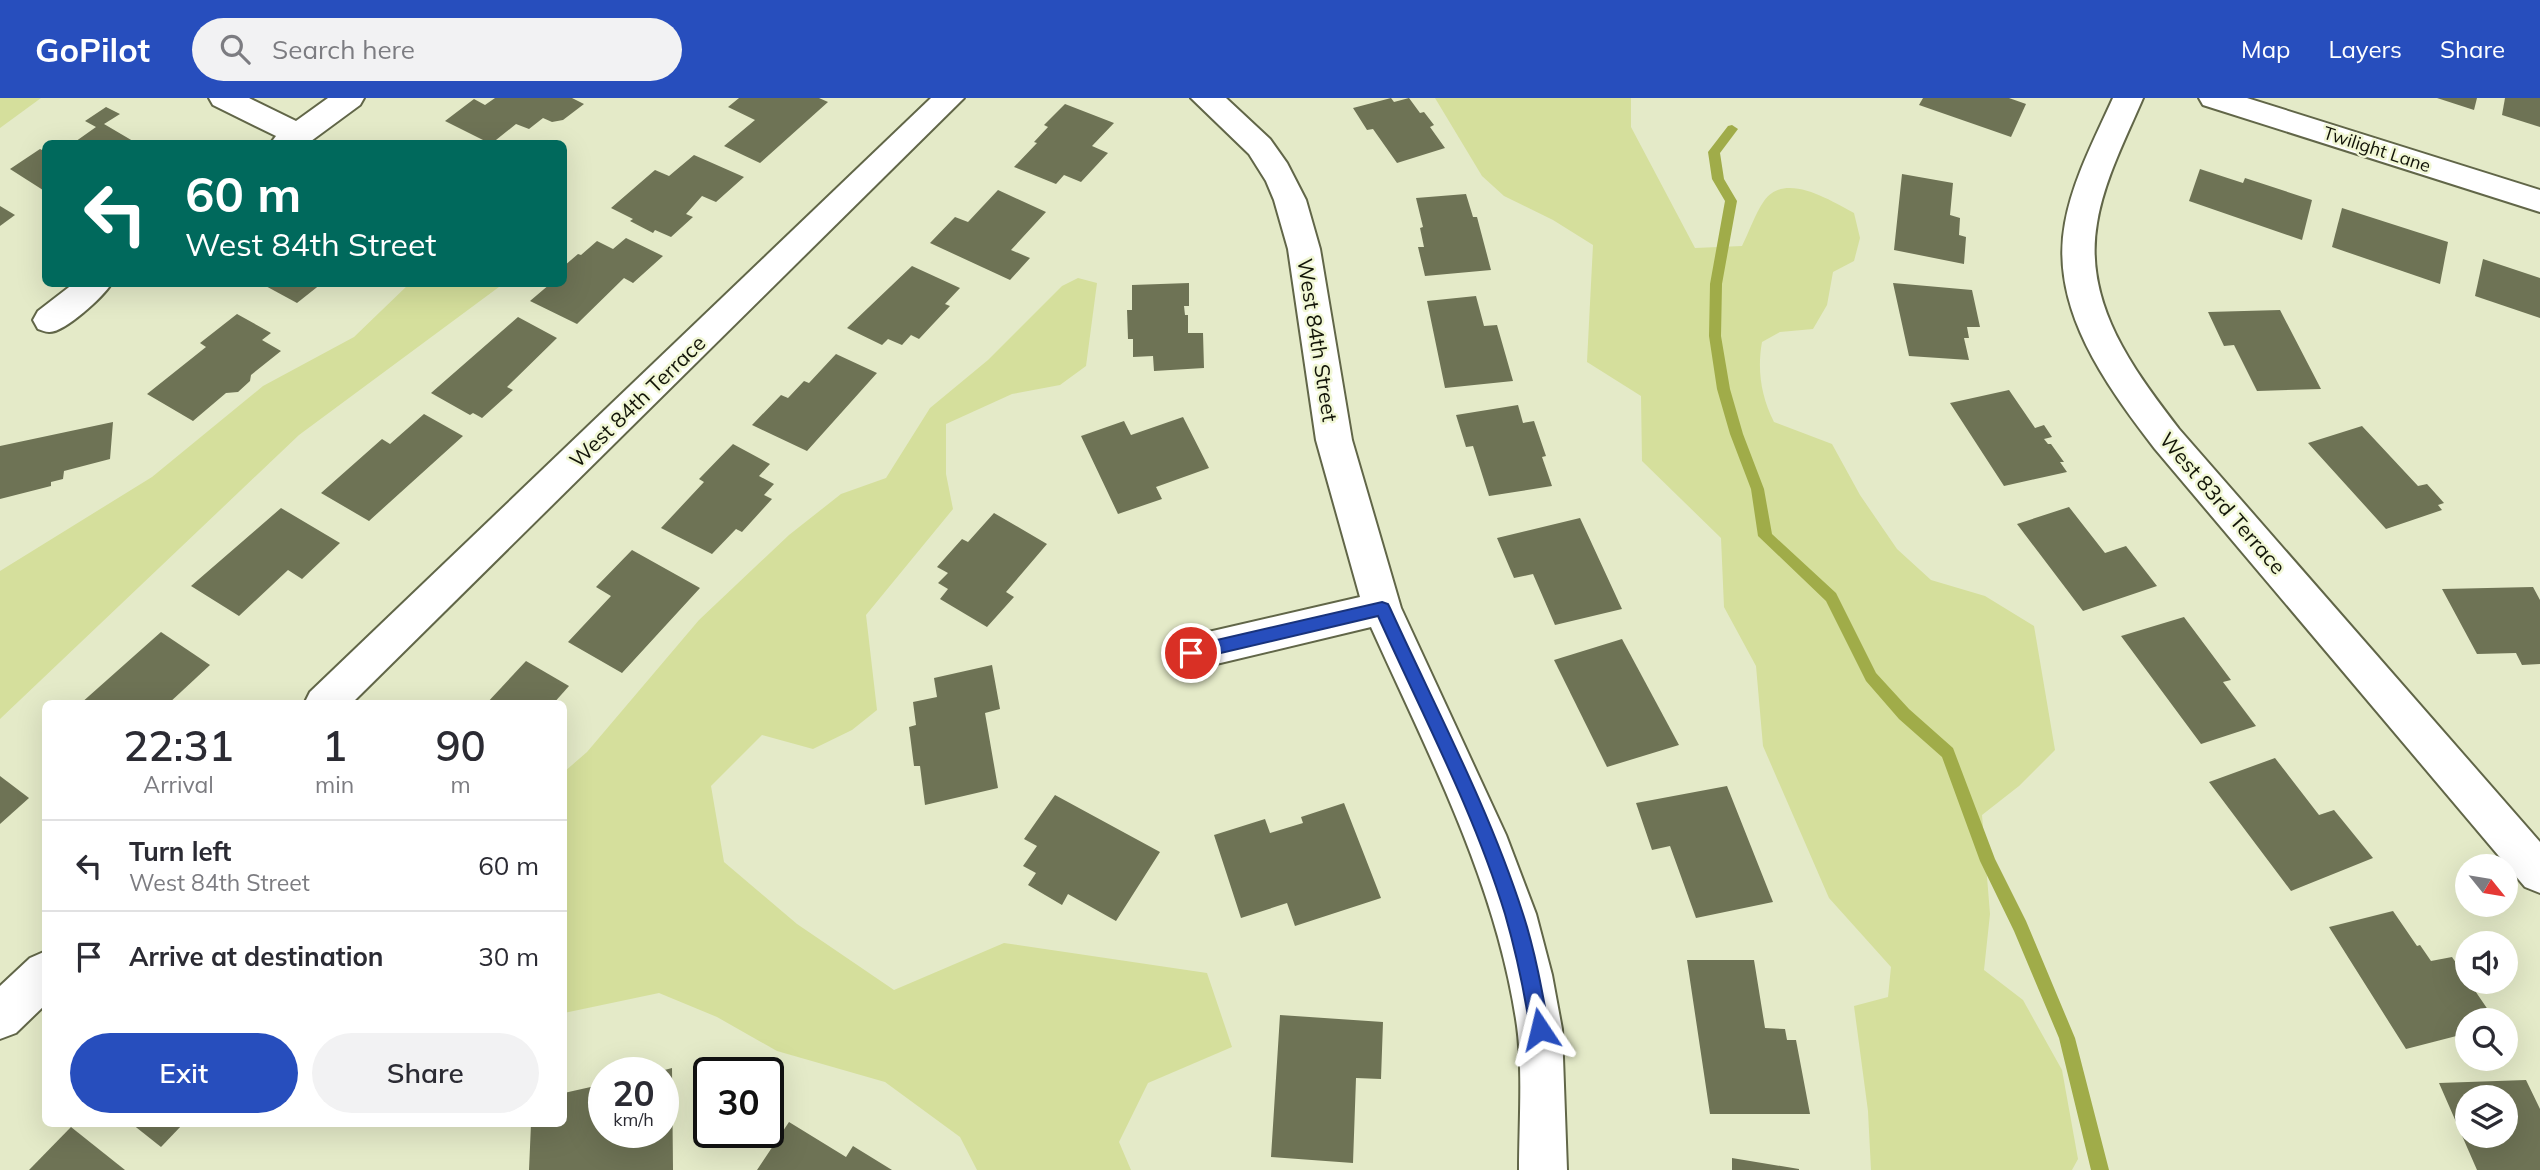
<!DOCTYPE html>
<style>
:root{--surface:#fff;--page:#f2f2f3;--text:#2b2b33;--muted:#7c7c81;--line:#e1e1e2;--accent:#274ebd}
body{margin:0;font-family:Mulish,sans-serif;background:var(--page);color:var(--text);height:100vh;display:flex;flex-direction:column;font-size:26px;white-space:nowrap}
*{box-sizing:border-box;margin:0}
p{font-size:23px;color:var(--muted)}
.icon{flex:none;width:38px;height:38px;fill:none;stroke:currentColor;stroke-width:2;stroke-linecap:round;stroke-linejoin:round}
.map{position:relative;flex:1;overflow:hidden}
.details{position:absolute;left:42px;top:602px;width:525px;height:427px;display:flex;flex-direction:column;background:var(--surface);border-radius:10px;box-shadow:0 7px 28px #0002}
.details>*{flex:none}
.hud{position:absolute;left:42px;top:42px;width:525px;height:147px;border-radius:10px;box-shadow:0 7px 28px #0002;background:#00695c;color:#fff;overflow:hidden}
.needle{width:46px;rotate:120deg}
.fabs{position:absolute;left:2455px;top:756px;display:grid;gap:14px}
.fabs a{display:grid;place-items:center;width:63px;height:63px;border-radius:50%;background:var(--surface);box-shadow:0 7px 28px #0002;font-size:35px}
.speed{position:absolute;left:588px;top:959px;display:flex;gap:14px;font-size:35px;font-weight:700;text-align:center}
.speed>*{display:grid;place-content:center;width:91px;height:91px;border-radius:50%;background:var(--surface);box-shadow:0 7px 28px #0002;line-height:1}
.speed small{font-size:18px;font-weight:400}
.speed .limit{border:4px solid #111;border-radius:10px;background:#fff;color:#111}
.pin{position:absolute;display:grid;place-items:center;width:60px;height:60px;color:#fff;margin:-30px;border:4px solid #fff;border-radius:50%;box-shadow:0 2px 7px #0007}
.me{position:absolute;width:77px;margin:-38px;rotate:350deg;stroke-linejoin:round;filter:drop-shadow(0 0 5px #0008)}
.turn{display:flex;align-items:center;gap:24px;height:147px;padding:0 28px;font-size:32px}
.turn .icon{width:91px;height:91px;stroke-width:2.5}
.turn b{display:block;font-size:49px;line-height:60px}
.eta{display:flex;justify-content:space-evenly;align-items:center;height:119px;text-align:center}
.eta b{font-size:42px;font-weight:600;line-height:49px}
.button{display:flex;gap:14px;margin-top:auto;padding:14px 28px}
.button a{flex:1;height:80px;border-radius:42px;background:var(--accent);color:#fff;font-size:28px;font-weight:600;line-height:80px;text-align:center}
.button a+a{background:var(--page);color:var(--text)}
ul{padding:0;list-style:none}
li{display:flex;align-items:center;gap:21px;height:91px;padding:0 28px;border-top:2px solid var(--line)}
li div{flex:1}
li b{display:block;font-size:26px}
li em{font-style:normal}
header{display:flex;align-items:center;gap:42px;box-sizing:border-box;height:98px;padding:0 35px;background:var(--accent);color:#fff}
header strong{font-size:33px}
nav{display:flex;gap:38px;margin-inline-start:auto;font-size:24px}
.search{width:490px;height:63px;background:var(--page);display:flex;align-items:center;gap:18px;box-sizing:border-box;padding:0 24px;border-radius:38px;color:var(--muted);font-size:26px}
.map>svg:first-child{display:block}
.green{fill:#d5df9c}
.lines{fill:none;stroke-linecap:round;stroke-linejoin:round}
.stream{fill:#a0ac49;fill-rule:evenodd}
.building{fill:#6e7355;fill-rule:evenodd}
.street-casing{stroke:#616648;stroke-width:4}
.street{fill:#fff;fill-rule:evenodd}
.route{fill:#274ebd;stroke:#19337b;stroke-width:2}
.labels{text-anchor:middle;dominant-baseline:central;stroke-width:5;stroke-linejoin:round;paint-order:stroke}
.far-street-label{font-size:18px;fill:#121408;stroke:#f1f7d5}
.street-label{font-size:21px;fill:#121408;stroke:#f1f7d5}
</style>
<header>
<strong>GoPilot</strong>
<div class="search"><svg class="icon" aria-label="search" viewBox="0 0 24 24"><circle cx="10" cy="10" r="6"/><path d="M15 15l6 6"/></svg>Search here</div>
<nav><a>Map</a><a>Layers</a><a>Share</a></nav>
</header>
<div class="map">
<svg width="2540" height="1072" viewBox="0 0 2540 1072">
<rect width="100%" height="100%" fill="#e4eac8"/>
<g class="green">
<path d="M0,0H41L0,30Z"/>
<path d="M1435,0H1631V29L1695,150L1742,148C1749,134 1755,116 1764,103C1785,73 1831,103 1854,115L1860,140L1854,163L1833,174L1827,207L1813,231L1780,234L1762,244C1757,272 1761,298 1774,324L1832,346L1860,397L1897,451L1931,482L1985,498L2034,528L2055,652L2019,688L1982,717L1990,816L1984,872L2023,902L2062,972L2078,1061L2072,1072H1871L1868,1013L1854,908L1888,899L1891,869L1829,800L1763,648L1756,568L1724,509L1721,440L1642,363L1641,298L1587,264L1593,147L1553,122L1504,98L1482,78Z"/>
<path d="M1078,180L1097,185L1086,268L1060,287L1012,296L946,326V376L953,411L866,517L877,612L852,632L813,651L762,637L711,688L724,764L797,826L894,892L1004,845L1207,875L1232,949L1148,985L1119,1044L1131,1072H977L960,1039L885,984L777,953L717,919L659,895L564,915V787L566,781L564,779V674L587,654L699,522L789,437L841,396L886,380L930,310L988,262L1062,188Z"/>
<path d="M409,186H503L299,337L0,621V473L152,379L263,288L354,239Z"/>
</g>
<g class="lines">
<path class="stream" d="M1732,27L1738,31L1720,55L1724,81L1737,103L1722,186L1721,238L1730,291L1743,336L1764,391L1772,436L1836,495L1876,575L1909,611L1953,650L1995,761L2026,823L2075,940L2109,1072H2091L2059,940L2014,833L1980,763L1942,659L1899,621L1866,583L1826,503L1758,438L1751,391L1730,336L1717,291L1709,238L1710,186L1725,103L1712,81L1708,54L1728,28Z"/>
</g>
<g class="building">
<path d="M495,0H572L584,6L563,22L552,24L543,20L529,31L516,26L491,46L445,23L474,1L485,7Z"/>
<path d="M739,0H819L828,4L760,65L724,48L755,22L728,9Z"/>
<path d="M1391,0L1394,4L1409,0L1420,15L1424,14L1434,27L1430,29L1445,50L1397,65L1373,31L1367,32L1353,10Z"/>
<path d="M1923,0H2009L2026,6L2011,39L1919,7Z"/>
<path d="M2437,0H2477L2474,12Z"/>
<path d="M2505,0H2540V29L2502,17Z"/>
<path d="M1065,6L1114,25L1092,48L1108,55L1081,84L1064,77L1056,86L1014,69L1037,45L1034,44L1048,29L1044,27Z"/>
<path d="M106,9L120,16L104,26L138,46H72L96,29L85,23Z"/>
<path d="M40,51L46,54V94L10,71Z"/>
<path d="M694,57L744,79L716,104L702,98L686,116L693,119L671,139L655,132L653,135L630,123L633,121L611,110L655,72L669,78Z"/>
<path d="M2200,71L2243,85L2245,80L2312,102L2302,142L2189,103Z"/>
<path d="M1902,76L1953,85L1950,117L1960,120L1959,137L1966,139L1964,166L1894,152Z"/>
<path d="M998,92L1046,114L1011,152L1030,160L1010,182L930,145L955,119L968,124Z"/>
<path d="M1466,96L1473,119H1477L1491,172L1425,178L1418,149H1424L1420,130L1423,129L1416,100Z"/>
<path d="M0,108L15,117L0,128Z"/>
<path d="M2342,110L2448,144L2440,186L2332,149Z"/>
<path d="M626,140L663,158L633,185L624,180L577,226L530,203L550,186H564V168L578,156L581,157L597,143L613,151Z"/>
<path d="M2483,161L2540,180V220L2475,198Z"/>
<path d="M912,168L960,190L945,206L950,208L919,241L911,237L902,247L888,241L882,247L847,230Z"/>
<path d="M1189,185V208H1184L1185,217H1188V235H1203L1204,270L1154,273L1153,258L1133,259V241H1128L1127,212H1132V187Z"/>
<path d="M1893,185L1972,192L1980,229H1967L1969,240H1964L1969,262L1909,258Z"/>
<path d="M262,186H321L297,205Z"/>
<path d="M1476,198L1484,228L1497,227L1513,283L1445,290L1427,203Z"/>
<path d="M2280,212L2321,291L2257,293L2234,247L2224,248L2208,214Z"/>
<path d="M237,216L271,235L262,242L281,253L251,277L250,283L238,294L226,295L193,323L147,296L206,249L200,245Z"/>
<path d="M518,219L557,240L507,289L513,292L482,320L473,315L470,317L431,295Z"/>
<path d="M836,256L877,275L807,353L752,327L781,297L788,300L804,283L809,285Z"/>
<path d="M2009,292L2035,330L2044,327L2052,339L2044,341L2048,346H2051L2064,364H2060L2067,374L2004,388L1950,305Z"/>
<path d="M1518,307L1523,325L1534,323L1546,358L1542,359L1552,388L1489,398L1473,348L1466,349L1456,317Z"/>
<path d="M424,316L463,338L369,423L321,395L382,341L390,346Z"/>
<path d="M1183,319L1209,370L1156,389L1162,401L1118,416L1081,338L1124,323L1131,337Z"/>
<path d="M113,324L110,361L64,373L63,381L51,384V388L0,401V348Z"/>
<path d="M2362,328L2418,388L2427,386L2444,405L2438,407L2442,412L2386,431L2308,345Z"/>
<path d="M733,346L770,366L759,378L774,386L764,397L772,401L742,434L736,431L712,456L661,430L704,384L699,381Z"/>
<path d="M2069,409L2105,455L2126,448L2157,488L2083,513L2017,426Z"/>
<path d="M281,410L340,445L302,481L288,472L239,518L191,488Z"/>
<path d="M994,415L1047,446L1006,494L1014,499L987,529L940,501L948,491L938,485L948,475L937,469L962,441L968,444Z"/>
<path d="M1580,420L1622,511L1555,527L1533,476L1514,480L1497,440Z"/>
<path d="M632,452L700,490L622,575L568,544L611,498L596,489Z"/>
<path d="M2533,489L2540,502V566L2522,567L2516,555L2477,556L2442,491Z"/>
<path d="M2184,519L2231,582L2223,584L2256,628L2201,646L2121,538Z"/>
<path d="M161,534L210,567L168,606H80Z"/>
<path d="M1622,541L1679,647L1607,669L1554,562Z"/>
<path d="M526,563L569,588L553,606H486Z"/>
<path d="M992,567L1000,611L985,615L998,690L925,707L920,668H914L909,629L916,627L913,604L937,599L934,580Z"/>
<path d="M2275,660L2319,717L2334,712L2373,760L2291,793L2209,684Z"/>
<path d="M0,678L29,700L0,726Z"/>
<path d="M1727,688L1773,804L1696,820L1670,748L1652,752L1636,705Z"/>
<path d="M1055,697L1160,754L1116,823L1068,796L1062,807L1028,787L1036,775L1023,768L1037,748L1024,741Z"/>
<path d="M1344,705L1381,800L1295,828L1287,805L1241,820L1214,737L1265,721L1270,735L1303,725L1301,719Z"/>
<path d="M2393,813L2417,848L2420,847L2431,863L2452,859L2495,922H2468V935L2406,951L2329,829Z"/>
<path d="M1687,862H1754L1765,930L1785,931L1787,942H1796L1810,1016H1710Z"/>
<path d="M1280,917L1383,924L1381,981L1356,980L1353,1065L1271,1059Z"/>
<path d="M672,970L673,1072H529L531,1026H564V995L604,986V1034H663V975L657,974Z"/>
<path d="M2526,982L2540,1011V1072H2477L2439,985ZM2468,999H2506V1038H2468Z"/>
<path d="M789,1024L846,1059L853,1048L892,1072H757Z"/>
<path d="M132,1026H183L161,1049Z"/>
<path d="M71,1029L125,1072H29Z"/>
<path d="M1732,1060L1799,1071V1072H1732Z"/>
</g>
<g class="lines">
<defs>
<g id="street">
<path d="M209,0H249L296,23L328,0H364L360,7L307,46H270L276,38L213,7Z"/>
<path d="M931,0H964L351,606H304L310,594Z"/>
<path d="M1191,0H1226L1270,41L1287,65L1306,102L1320,151L1352,342L1401,510L1506,737L1536,816L1552,877L1562,931L1567,1072H1519C1519,1028 1523,971 1517,928C1497,787 1429,658 1371,529L1191,572L1177,567L1172,555L1177,543L1191,538L1360,499L1316,342L1288,151L1274,102L1266,83L1249,56Z"/>
<path d="M2113,0H2143C2126,40 2104,82 2097,125C2083,205 2133,271 2179,331L2540,744V795L2525,789L2155,351C2106,287 2049,210 2065,125C2073,81 2095,40 2113,0Z"/>
<path d="M2199,0H2247L2540,92V114L2203,7Z"/>
<path d="M73,186H111C104,198 64,235 49,234C45,234 42,232 38,231L33,222L38,213Z"/>
<path d="M46,853V906L16,935L0,941V888L30,860Z"/>
</g>
</defs>
<use href="#street" class="street-casing"/>
<use href="#street" class="street"/>
</g>
<path class="route" d="M1382,504L1388,506L1390,510C1436,611 1489,710 1523,816C1535,853 1542,892 1549,931L1546,937L1540,940L1533,937L1530,931C1524,892 1516,854 1505,816C1474,714 1422,616 1378,518L1191,562L1185,560L1183,555L1185,550L1191,548Z"/>
<g class="labels">
<g class="far-street-label">
<text transform="translate(2377 51) rotate(18)">Twilight Lane</text>
</g>
<g class="street-label">
<text transform="translate(1318 242) rotate(81)">West 84th Street</text>
<text transform="translate(637 303) rotate(-44)">West 84th Terrace</text>
<text transform="translate(2223 405) rotate(49)">West 83rd Terrace</text>
</g>
</g>
</svg>
<div class="fabs">
<a><svg class="needle" viewBox="-14 -14 28 28"><path d="M0-13l5 13h-10z" fill="#e53935"/><path d="M0 13l5-13h-10z" fill="#7c7c81"/></svg></a>
<a><svg class="icon" aria-label="sound" viewBox="0 0 24 24"><path d="M4 9h4l5-4v14l-5-4H4zM17 9q2 3 0 6"/></svg></a>
<a><svg class="icon" aria-label="search" viewBox="0 0 24 24"><circle cx="10" cy="10" r="6"/><path d="M15 15l6 6"/></svg></a>
<a><svg class="icon" aria-label="layers" viewBox="0 0 24 24"><path d="M12 4l9 5-9 5-9-5zM3 14l9 5 9-5"/></svg></a>
</div>
<div class="speed"><div>20<small>km/h</small></div><div class="limit">30</div></div>
<div class="pin" style="left:1191px;top:555px;background:#d93025"><svg class="icon" aria-label="arrive" viewBox="0 0 24 24"><path d="M6 21V4h12l-3 4 3 4H6"/></svg></div>
<svg class="me" style="left:1540px;top:931px" viewBox="-20 -20 40 40"><path d="M0-17L14 15 0 8-14 15z" fill="#274ebd" stroke="#fff" stroke-width="4"/></svg>
<div class="hud">
<div class="turn"><svg class="icon" aria-label="left" viewBox="0 0 24 24"><path d="M17 20v-9H6M10 6l-5 5 5 5"/></svg><div><b>60 m</b>West 84th Street</div></div>
</div>
<section class="details">
<div class="eta">
<div><b>22:31</b><p>Arrival</p></div>
<div><b>1</b><p>min</p></div>
<div><b>90</b><p>m</p></div>
</div>
<ul>
<li><svg class="icon" aria-label="left" viewBox="0 0 24 24"><path d="M17 20v-9H6M10 6l-5 5 5 5"/></svg><div><b>Turn left</b><p>West 84th Street</p></div><em>60 m</em></li>
<li><svg class="icon" aria-label="arrive" viewBox="0 0 24 24"><path d="M6 21V4h12l-3 4 3 4H6"/></svg><div><b>Arrive at destination</b></div><em>30 m</em></li>
</ul>
<div class="button"><a>Exit</a><a>Share</a></div>
</section>
</div>
